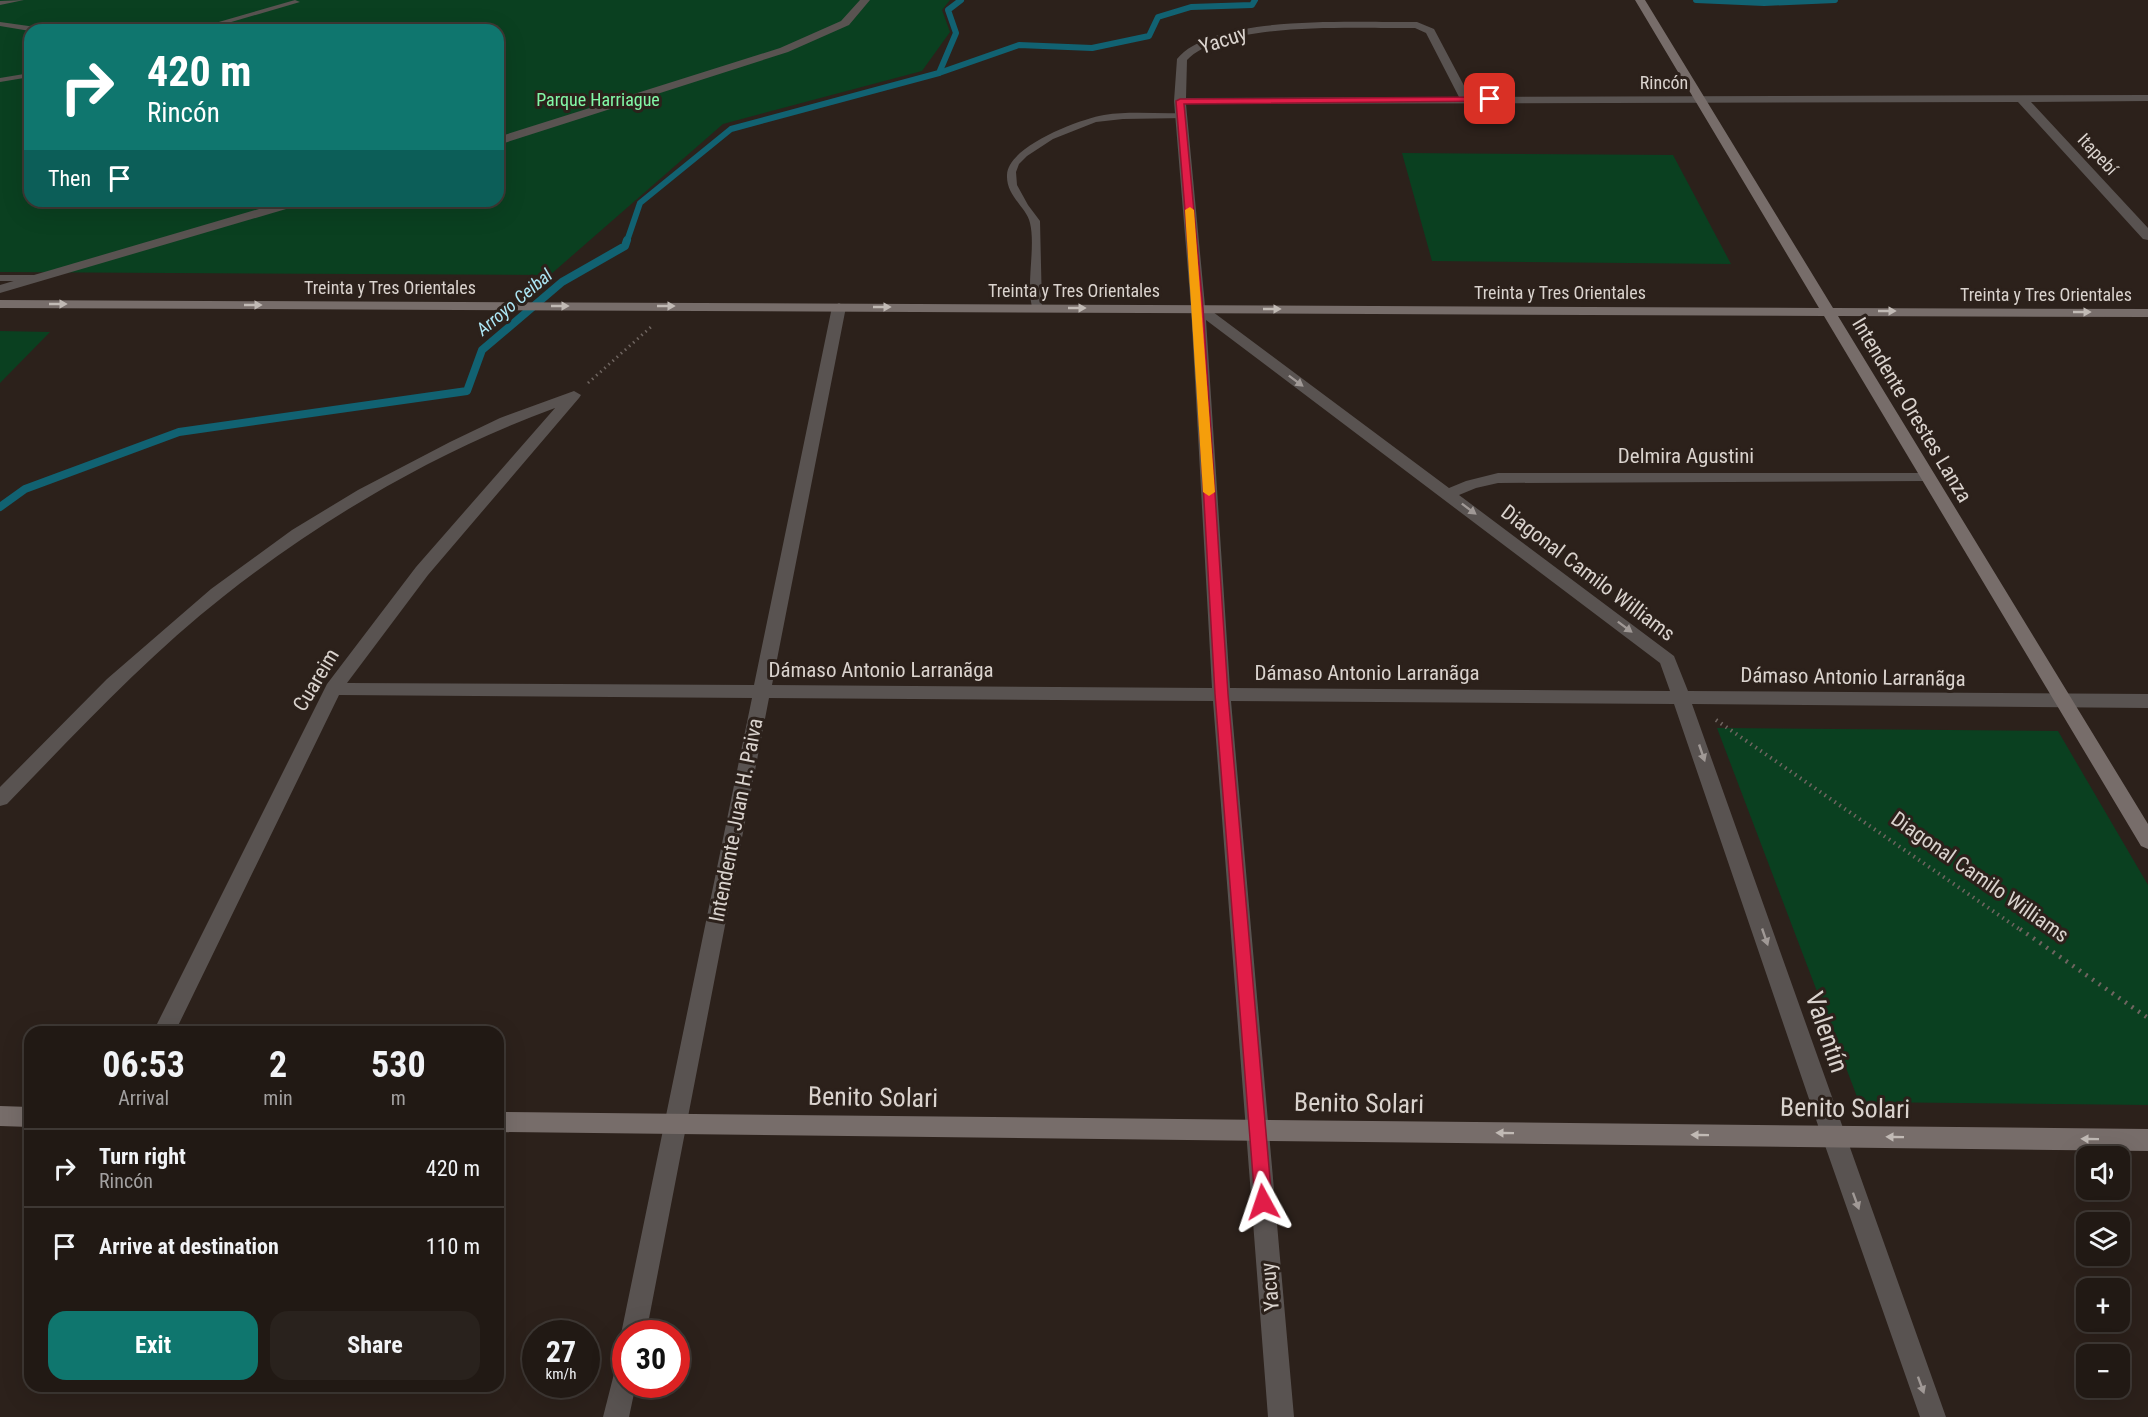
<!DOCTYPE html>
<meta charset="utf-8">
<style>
:root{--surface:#211914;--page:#29221d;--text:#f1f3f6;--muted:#a2a0a0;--line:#3e3834;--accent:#0f766e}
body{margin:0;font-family:"Roboto Condensed",sans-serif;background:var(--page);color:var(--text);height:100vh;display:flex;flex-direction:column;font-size:22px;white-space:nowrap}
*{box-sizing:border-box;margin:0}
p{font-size:20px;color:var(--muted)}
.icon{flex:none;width:33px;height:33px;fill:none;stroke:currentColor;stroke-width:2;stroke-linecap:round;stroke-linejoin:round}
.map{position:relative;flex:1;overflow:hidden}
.panel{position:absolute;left:24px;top:1026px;width:480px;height:366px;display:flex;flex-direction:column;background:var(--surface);border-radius:18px;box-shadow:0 6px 24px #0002,0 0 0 2px var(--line)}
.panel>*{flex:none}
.banner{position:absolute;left:24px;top:24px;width:480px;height:183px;border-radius:18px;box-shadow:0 6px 24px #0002,0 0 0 2px var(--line);background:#0f766e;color:#fff;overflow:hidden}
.controls{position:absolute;left:2076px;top:1146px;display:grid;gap:12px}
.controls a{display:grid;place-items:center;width:54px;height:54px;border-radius:12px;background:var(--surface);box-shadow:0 6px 24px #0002,0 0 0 2px var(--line);font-size:30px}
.speed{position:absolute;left:522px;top:1320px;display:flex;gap:12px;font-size:30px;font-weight:700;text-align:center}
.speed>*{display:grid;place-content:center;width:78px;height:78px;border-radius:50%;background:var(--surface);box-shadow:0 6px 24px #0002,0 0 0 2px var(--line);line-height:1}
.speed small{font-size:15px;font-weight:400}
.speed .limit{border:9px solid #d22;background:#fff;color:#111}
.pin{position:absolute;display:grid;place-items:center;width:51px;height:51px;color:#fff;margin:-26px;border-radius:12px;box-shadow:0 3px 9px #0006}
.me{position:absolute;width:66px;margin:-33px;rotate:355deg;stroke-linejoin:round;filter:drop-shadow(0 0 4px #0008)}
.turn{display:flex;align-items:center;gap:21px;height:126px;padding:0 24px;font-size:27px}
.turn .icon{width:78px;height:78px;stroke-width:2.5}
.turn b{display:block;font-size:42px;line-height:51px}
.then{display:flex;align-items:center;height:57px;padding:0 24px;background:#0003;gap:12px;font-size:22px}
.eta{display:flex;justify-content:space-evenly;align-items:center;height:102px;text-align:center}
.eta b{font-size:36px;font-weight:700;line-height:42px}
.primary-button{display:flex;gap:12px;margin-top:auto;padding:12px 24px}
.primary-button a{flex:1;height:69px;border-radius:18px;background:var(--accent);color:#fff;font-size:24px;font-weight:700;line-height:69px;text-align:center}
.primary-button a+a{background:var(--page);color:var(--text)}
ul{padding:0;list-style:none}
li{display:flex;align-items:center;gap:18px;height:78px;padding:0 24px;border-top:2px solid var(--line)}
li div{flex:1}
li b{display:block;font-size:22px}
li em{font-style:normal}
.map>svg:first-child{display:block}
.green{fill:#0a4020;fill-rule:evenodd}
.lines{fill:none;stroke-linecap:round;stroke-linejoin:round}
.stream-far1{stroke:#116272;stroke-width:6}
.stream{stroke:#116272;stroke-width:8}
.path-far2{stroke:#6f6560;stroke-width:3;stroke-dasharray:1.5 4;stroke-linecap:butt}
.path-far1{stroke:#6f6560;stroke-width:4;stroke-dasharray:1.5 4.5;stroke-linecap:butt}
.path{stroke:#6f6560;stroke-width:4.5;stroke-dasharray:2 6;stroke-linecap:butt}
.lane{fill:#595351;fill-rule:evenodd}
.street{fill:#595351;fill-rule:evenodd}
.secondary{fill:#776d6a;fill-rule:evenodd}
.oneway{fill:#c1bab5}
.oneway2{fill:#a09996}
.route{fill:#e11d48;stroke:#92132f;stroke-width:1.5}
.slow{fill:#f59e0b}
.labels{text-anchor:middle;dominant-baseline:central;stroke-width:6;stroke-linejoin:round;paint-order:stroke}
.far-street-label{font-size:18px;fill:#dad3ce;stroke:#2c211b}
.far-park-label{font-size:18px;fill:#82f8a7;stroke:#2c211b}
.far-water-label{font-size:18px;font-style:italic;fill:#ade7f6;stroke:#2c211b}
.street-label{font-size:21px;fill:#dad3ce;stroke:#2c211b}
.near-street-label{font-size:26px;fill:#dad3ce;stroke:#2c211b}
</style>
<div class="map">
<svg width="2148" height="1417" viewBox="0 0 2148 1417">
<rect width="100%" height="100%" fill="#2c211b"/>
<g class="green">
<path d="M0,0H950L942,10L950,32L922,71L723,124L550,275L0,272ZM30,30H498V201H30Z"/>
<path d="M1402,153L1673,155L1731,264L1432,261Z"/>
<path d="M0,331L50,332L0,383Z"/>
<path d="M1717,728L2058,731L2148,885V1105L1859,1102Z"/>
</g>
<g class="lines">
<g class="stream-far1">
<path d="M1696,0L1764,3L1835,0"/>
<path d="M939,73L1019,45L1092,48L1149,36L1158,17L1191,7L1252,5L1255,0"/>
<path d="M627,241L640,203L731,129L939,73L956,33L948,10L961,0"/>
</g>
<path class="stream" d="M0,507L25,489L179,432L467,391L482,350L562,282L625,246L627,240"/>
<path class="path-far2" d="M588,383L652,326"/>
<path class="path-far1" d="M1716,720L2022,931"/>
<path class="path" d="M2020,929L2148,1018"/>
<g class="lane">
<path d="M24,0L0,5V1Z"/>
<path d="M295,0L300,2L204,30H191Z"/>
<path d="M0,22L43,28L47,30L30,31L0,26Z"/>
<path d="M30,73V77L0,82V78Z"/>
<path d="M1182,113L1185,114V118L1123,119L1096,122L1053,139L1027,156L1019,164L1016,172L1017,185L1028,205L1040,221L1042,308L1041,310H1033C1025,287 1036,248 1030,223C1027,208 1006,196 1007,175C1008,146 1080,119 1104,115C1130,111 1156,114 1182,113Z"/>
<path d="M0,275H34L39,278L34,281H0Z"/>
</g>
<g class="street">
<path d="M860,0H870L849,25L788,52L498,145V137L780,48L841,21Z"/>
<path d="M1417,22L1434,29L1470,97L2148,95V101L2031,102L2148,228V240L2143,239L2018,102L1186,104L1205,306L1449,488L1466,481L1498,473H1931L1934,476L1926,481L1498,483L1476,488L1459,495L1674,656L1688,691L2148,694V708L1692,704L1946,1417H1920L1822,1137L1674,704L1231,701L1294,1417H1268L1213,701L769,698L646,1334H626V1343L621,1334L752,698L339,695L175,1032H153L327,684L416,567L555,408C437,451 323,518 224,596C145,658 76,733 7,804L0,806V787L107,679L211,589L292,530L358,490L450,442L500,418L574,391L581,395L579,398L428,575L347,683L754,685L832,307L839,303L846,307L772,685L1212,688L1191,308L1174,101L1177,59C1214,13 1360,23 1417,22ZM1415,28L1426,33L1459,97L1186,98L1187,60C1226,20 1360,29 1415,28ZM1206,320L1660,663L1670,691L1230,688Z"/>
<path d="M286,201H305L303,204L0,293V285Z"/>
<path d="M626,1359V1384H636L629,1417H603L617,1362Z"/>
</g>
<g class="secondary">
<path d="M1635,0H1645L1833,308L2148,309V317L1838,316L2148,824V849L2141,846L1824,316L0,308V300L1819,308Z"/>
<path d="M0,1106L30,1107V1127L0,1126Z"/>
<path d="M498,1112L2148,1129V1151L498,1132Z"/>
</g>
</g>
<defs><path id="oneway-solid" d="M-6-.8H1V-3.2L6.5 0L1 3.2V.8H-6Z" transform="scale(1.5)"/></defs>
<g class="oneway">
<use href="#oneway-solid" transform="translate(58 304)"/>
<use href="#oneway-solid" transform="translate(253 305)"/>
<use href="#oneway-solid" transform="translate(560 306)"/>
<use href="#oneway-solid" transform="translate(666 306)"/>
<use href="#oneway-solid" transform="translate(882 307)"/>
<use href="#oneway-solid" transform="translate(1077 308)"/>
<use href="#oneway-solid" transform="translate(1272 309)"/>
<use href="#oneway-solid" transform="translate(1887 311)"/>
<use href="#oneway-solid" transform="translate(2082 312)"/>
<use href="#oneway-solid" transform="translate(1505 1133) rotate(-179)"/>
<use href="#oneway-solid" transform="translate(1700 1135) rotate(-179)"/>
<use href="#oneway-solid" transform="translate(1895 1137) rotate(-179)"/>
<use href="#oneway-solid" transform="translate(2090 1139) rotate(-179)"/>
</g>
<g class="oneway2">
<use href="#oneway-solid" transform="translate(1296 381) rotate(37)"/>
<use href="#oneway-solid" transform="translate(1469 509) rotate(37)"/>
<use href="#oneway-solid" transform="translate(1625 627) rotate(37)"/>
<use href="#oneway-solid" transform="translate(1702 753) rotate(71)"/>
<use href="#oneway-solid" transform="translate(1765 937) rotate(71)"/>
<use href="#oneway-solid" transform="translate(1856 1201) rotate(70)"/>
<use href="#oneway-solid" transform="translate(1921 1385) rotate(70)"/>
</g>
<path class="route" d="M1490,97H1493V101L1184,104L1203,308L1228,694L1272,1202L1270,1208L1263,1210L1257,1208L1255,1202L1215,694L1193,308L1176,101L1180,99Z"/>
<path class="slow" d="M1190,207L1194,210L1215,492L1209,496L1203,492L1185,210Z"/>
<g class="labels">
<g class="far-street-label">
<text x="1664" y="82">Rincón</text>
<text transform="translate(2098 154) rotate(47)">Itapebí</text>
<text x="390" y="287">Treinta y Tres Orientales</text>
<text x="1074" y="290">Treinta y Tres Orientales</text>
<text x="1560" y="292">Treinta y Tres Orientales</text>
<text x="2046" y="294">Treinta y Tres Orientales</text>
</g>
<g class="far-park-label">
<text x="598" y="99">Parque Harriague</text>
</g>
<g class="far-water-label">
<text transform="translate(514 302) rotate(-40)">Arroyo Ceibal</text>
</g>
<g class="street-label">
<text transform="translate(1223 40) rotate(-18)">Yacuy</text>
<text transform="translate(1912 410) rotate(59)">Intendente Orestes Lanza</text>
<text x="1686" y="456">Delmira Agustini</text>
<text transform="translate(1588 573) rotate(37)">Diagonal Camilo Williams</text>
<text x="881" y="670">Dámaso Antonio Larranãga</text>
<text x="1367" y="673">Dámaso Antonio Larranãga</text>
<text transform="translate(1853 677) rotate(1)">Dámaso Antonio Larranãga</text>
<text transform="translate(316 680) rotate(-59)">Cuareim</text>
<text transform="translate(736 820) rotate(-79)">Intendente Juan H. Paiva</text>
<text transform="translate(1980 877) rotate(35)">Diagonal Camilo Williams</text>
<text transform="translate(1270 1287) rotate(-95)">Yacuy</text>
</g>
<g class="near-street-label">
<text transform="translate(1827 1032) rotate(71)">Valentín</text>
<text transform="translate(873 1097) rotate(1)">Benito Solari</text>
<text transform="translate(1359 1103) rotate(1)">Benito Solari</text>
<text transform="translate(1845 1108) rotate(1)">Benito Solari</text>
</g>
</g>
</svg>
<div class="controls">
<a><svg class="icon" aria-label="sound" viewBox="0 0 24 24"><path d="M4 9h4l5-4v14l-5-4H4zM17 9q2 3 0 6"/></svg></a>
<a><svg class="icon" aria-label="layers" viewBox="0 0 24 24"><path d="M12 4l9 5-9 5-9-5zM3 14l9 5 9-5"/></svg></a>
<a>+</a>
<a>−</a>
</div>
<div class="speed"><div>27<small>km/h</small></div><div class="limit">30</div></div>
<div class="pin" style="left:1490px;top:99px;background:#d93025"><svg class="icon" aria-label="arrive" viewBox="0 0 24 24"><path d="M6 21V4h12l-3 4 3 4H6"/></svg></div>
<svg class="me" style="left:1263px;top:1202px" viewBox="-20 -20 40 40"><path d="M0-17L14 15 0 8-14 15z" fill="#e11d48" stroke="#fff" stroke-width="4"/></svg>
<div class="banner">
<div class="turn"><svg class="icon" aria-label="right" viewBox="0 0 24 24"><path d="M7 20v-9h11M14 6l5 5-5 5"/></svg><div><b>420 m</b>Rincón</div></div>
<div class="then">Then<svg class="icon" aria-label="arrive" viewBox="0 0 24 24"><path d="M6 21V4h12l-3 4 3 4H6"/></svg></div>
</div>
<section class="panel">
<div class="eta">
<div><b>06:53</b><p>Arrival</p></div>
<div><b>2</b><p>min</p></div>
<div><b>530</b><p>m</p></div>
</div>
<ul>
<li><svg class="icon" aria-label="right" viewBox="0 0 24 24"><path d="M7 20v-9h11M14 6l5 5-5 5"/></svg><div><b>Turn right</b><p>Rincón</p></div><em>420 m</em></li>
<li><svg class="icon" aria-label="arrive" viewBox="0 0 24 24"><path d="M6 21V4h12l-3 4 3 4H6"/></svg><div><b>Arrive at destination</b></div><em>110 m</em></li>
</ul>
<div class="primary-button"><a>Exit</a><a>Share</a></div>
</section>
</div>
